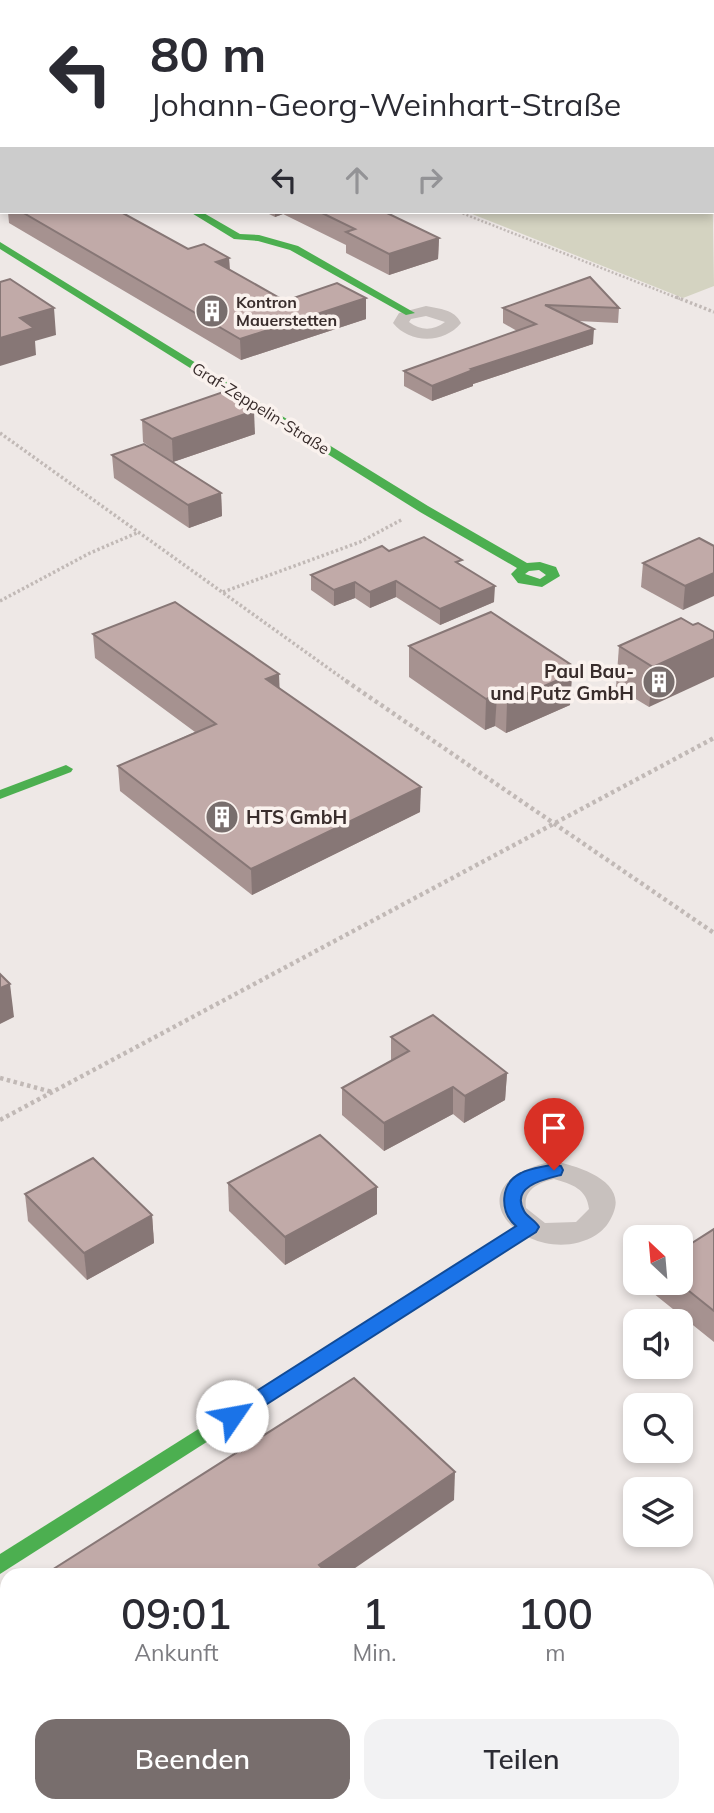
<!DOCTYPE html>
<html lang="de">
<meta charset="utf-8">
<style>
:root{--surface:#fff;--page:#f2f2f3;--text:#2b2b33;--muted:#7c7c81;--accent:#786e6d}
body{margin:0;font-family:Mulish,sans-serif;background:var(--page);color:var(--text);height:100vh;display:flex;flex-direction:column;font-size:26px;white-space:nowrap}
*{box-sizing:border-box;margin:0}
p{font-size:23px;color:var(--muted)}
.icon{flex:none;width:38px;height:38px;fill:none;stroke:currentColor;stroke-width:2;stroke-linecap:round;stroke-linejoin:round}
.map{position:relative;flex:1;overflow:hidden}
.sheet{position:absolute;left:0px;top:1568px;width:714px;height:245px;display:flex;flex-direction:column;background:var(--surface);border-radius:21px 21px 0 0;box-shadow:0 4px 10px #0003}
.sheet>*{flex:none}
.hud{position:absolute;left:0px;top:0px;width:714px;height:214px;box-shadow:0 4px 10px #0003;background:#fff;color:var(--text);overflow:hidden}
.needle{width:46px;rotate:334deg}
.tools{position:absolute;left:623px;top:1225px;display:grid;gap:14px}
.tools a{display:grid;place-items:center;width:70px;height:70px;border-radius:14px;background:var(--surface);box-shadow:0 4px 10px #0003;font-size:35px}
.pin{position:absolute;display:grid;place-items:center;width:60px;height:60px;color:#fff;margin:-72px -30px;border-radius:50% 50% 50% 0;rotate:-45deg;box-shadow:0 0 7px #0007}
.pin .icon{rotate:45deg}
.me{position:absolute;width:77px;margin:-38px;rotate:57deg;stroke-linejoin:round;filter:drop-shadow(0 0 5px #0008)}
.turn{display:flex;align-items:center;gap:24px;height:147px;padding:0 35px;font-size:32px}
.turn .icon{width:91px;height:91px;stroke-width:2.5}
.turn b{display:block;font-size:49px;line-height:60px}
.lanes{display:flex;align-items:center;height:66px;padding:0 35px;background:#0003;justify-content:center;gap:35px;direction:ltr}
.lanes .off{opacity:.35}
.eta{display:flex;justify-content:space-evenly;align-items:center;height:119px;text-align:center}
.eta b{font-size:42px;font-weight:600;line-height:49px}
.action{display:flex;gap:14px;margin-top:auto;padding:14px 35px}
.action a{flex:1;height:80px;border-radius:21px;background:var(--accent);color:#fff;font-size:28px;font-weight:600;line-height:80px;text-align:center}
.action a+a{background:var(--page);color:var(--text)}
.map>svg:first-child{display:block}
.green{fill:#d4d3c1}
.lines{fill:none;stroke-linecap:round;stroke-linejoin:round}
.path-far3{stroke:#c1b9b6;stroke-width:2.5;stroke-dasharray:2 2;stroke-linecap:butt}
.path-far2{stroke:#c1b9b6;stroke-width:3.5;stroke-dasharray:2.5 2.5;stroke-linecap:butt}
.path-far1{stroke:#c1b9b6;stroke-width:4.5;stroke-dasharray:3.5 3.5;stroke-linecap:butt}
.path{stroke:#c1b9b6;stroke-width:5;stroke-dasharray:4.5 4.5;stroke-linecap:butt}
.lane{fill:#c8c1be;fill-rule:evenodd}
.street{fill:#c8c1be;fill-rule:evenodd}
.fast{fill:#4caf50;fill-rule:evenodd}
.slow{fill:#ffc107;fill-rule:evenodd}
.wall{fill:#a69290}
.shaded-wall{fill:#877776}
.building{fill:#c1aaa8;stroke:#877776;stroke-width:2}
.route{fill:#1a73e8;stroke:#114b97;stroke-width:2}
.labels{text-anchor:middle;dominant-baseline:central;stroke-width:7;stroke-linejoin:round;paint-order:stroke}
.far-poi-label{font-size:16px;font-weight:bold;fill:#392d2c;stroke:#faf2ee;text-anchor:start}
.far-street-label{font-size:16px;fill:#392d2c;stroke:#faf2ee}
.poi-label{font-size:19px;font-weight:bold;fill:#392d2c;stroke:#faf2ee;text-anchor:end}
</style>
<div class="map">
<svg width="714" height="1813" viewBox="0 0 714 1813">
<rect width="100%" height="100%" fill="#eee8e6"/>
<g class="green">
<path d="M78,0H714V134L712,2Z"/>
<path d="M712,163L714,286L683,298L467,212H712Z"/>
</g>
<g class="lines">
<g class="path-far3">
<path d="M74,0L78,2"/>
<path d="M459,212L680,299"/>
</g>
<g class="path-far2">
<path d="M676,297L714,312"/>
<path d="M0,433L349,683"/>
<path d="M223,592L360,542L403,519"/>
<path d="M0,601L90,553L139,532"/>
</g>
<g class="path-far1">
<path d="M346,681L714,933"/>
<path d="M0,1078L52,1092"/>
<path d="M0,1120L714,738"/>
</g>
<g class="path">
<path d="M707,1617L714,1610"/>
<path d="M443,1813L449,1806"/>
</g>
<rect class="lane" x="0" y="150" width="2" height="4"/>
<g class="street">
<path d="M426,306C440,309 454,309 461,323C444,344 410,344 393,323L399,313ZM426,316L445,322C433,331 421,331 409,322L411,319Z"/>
<path d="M554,1161C576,1166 628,1180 613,1214C609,1223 605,1229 596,1235C532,1274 439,1185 554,1161ZM554,1179C572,1184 587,1189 589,1209L576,1222L545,1223L526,1208C523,1190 538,1183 554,1179Z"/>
</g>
<g class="fast">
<rect x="0" y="201" width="2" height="6"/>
<path d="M190,212H202L240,234L259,235L298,246L415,313L406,315L290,250L258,241L234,239Z"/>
<path d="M0,242L428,506L527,563L540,562L556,567L560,576L542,587L518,583L511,574L517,568L420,512L0,249ZM539,570L546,575L540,579L525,574L529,571Z"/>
<path d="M66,765L73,769L71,772L0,799V790Z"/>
<path d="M389,1309L396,1311L399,1316L396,1321L0,1574V1554Z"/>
</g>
<g class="slow">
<rect x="712" y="133" width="2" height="6"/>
<path d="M529,1220L535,1222L538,1227L535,1232L396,1321L389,1323L382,1321L379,1316L382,1311Z"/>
</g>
</g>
<g class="wall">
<path d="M8,212H121L188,249L229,258L230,270L285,301L366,298V319L241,360L9,223Z"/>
<path d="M265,212H385L439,238L438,259L389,275L346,253V245L283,214L275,217Z"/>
<path d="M590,277L619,308L618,323L578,321L593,344L473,384V386L432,401L404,386V371L517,331L503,323V308Z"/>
<path d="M142,420L255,434L173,462L221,493L222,516L189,528L114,478L112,455L165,457L143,442Z"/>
<path d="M699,538L683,610L641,587L643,563Z"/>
<path d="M389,551L461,565L494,602L440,625L396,597L370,608L355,598L334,606L311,590V575Z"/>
<path d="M681,618L649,707L616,687L619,646Z"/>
<path d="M93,634L280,688L420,812L252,895L120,791L118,766L195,732L95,658Z"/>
<path d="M409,646L570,664L569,672L572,674L570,705L506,733L495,726L485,730L409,677Z"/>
<path d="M391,1037L507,1073L505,1100L464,1123L453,1114L384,1151L342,1115V1088L391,1061Z"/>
<path d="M228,1183L377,1187V1214L285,1265L229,1211Z"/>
<path d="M25,1194L152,1215L154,1243L87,1280L28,1221Z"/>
<path d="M714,1229V1342L653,1293L654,1283H681Z"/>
<path d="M7,1598V1740L0,1732V1603Z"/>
<path d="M61,1806H271L262,1813H67Z"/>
</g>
<g class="shaded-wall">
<path d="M0,94H2V118L0,119Z"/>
<path d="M275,212H283V214L275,217Z"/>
<path d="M439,238L438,259L389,275V254Z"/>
<path d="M229,258L230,279L216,262Z"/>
<path d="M366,298V319L241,360L240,339Z"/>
<path d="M54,308L56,335L35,341L36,355L0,366V338L20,318Z"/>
<path d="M594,329L593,344L473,384V386L432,401V386L471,369Z"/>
<path d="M254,411L255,434L173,462L172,439Z"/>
<path d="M221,493L222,516L189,528L188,505Z"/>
<path d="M714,573V596L683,610L685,586Z"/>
<path d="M396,581V597L370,608V592Z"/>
<path d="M355,582V598L334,606V590Z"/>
<path d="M495,586L494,602L440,625V609Z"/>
<path d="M714,639V677L649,707L653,667Z"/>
<path d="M570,664L569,675L572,674L570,705L506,733L507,702L561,667Z"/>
<path d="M279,674L280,698L266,679Z"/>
<path d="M497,695L495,726L485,730L486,699Z"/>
<path d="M421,787L420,812L252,895L251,869Z"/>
<path d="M10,984L14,1017L0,1024V988Z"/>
<path d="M507,1073L505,1100L464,1123L465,1096Z"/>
<path d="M453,1087V1114L384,1151V1123Z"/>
<path d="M377,1187V1214L285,1265V1237Z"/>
<path d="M152,1215L154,1243L87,1280L84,1253Z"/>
<path d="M455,1472L454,1500L345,1575H319V1565Z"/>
<path d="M172,1806H181V1813H162Z"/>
<path d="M232,1806H271L262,1813H222Z"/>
</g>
<g class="building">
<path d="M0,0H47L49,2H2V94H0Z"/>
<path d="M22,212H121L188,249L204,244L229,258L216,262L285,301L337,283L366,298L240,339Z"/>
<path d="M320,212H385L439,238L389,254L346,232L355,229Z"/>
<path d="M590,277L619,308L545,305L594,329L471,369L473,370L432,386L404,371L536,324L503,308Z"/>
<path d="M10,279L54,308L20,318L34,328L0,338V282Z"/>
<path d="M223,392L254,411L172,439L142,420Z"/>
<path d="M144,444L221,493L188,505L112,455Z"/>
<path d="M424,537L462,560L456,562L495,586L440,609L396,581L370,592L355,582L334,590L311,575L382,546L389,551Z"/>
<path d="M699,538L714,546V573L685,586L643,563Z"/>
<path d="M175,602L279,674L266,679L421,787L251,869L118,766L216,724L93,634Z"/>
<path d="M491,612L570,664L561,667L572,674L507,702L497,695L486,699L409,646Z"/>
<path d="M681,618L693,625L698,623L714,632V639L653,667L619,646Z"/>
<path d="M0,974L10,984L0,988Z"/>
<path d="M433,1015L507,1073L465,1096L453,1087L384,1123L342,1088L409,1051L391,1037Z"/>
<path d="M320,1135L377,1187L285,1237L228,1183Z"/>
<path d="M93,1158L152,1215L84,1253L25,1194Z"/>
<path d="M714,1229V1311L679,1283H681V1250Z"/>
<path d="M354,1378L455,1472L319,1565L329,1575H44Z"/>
<path d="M7,1598V1717L0,1709V1603Z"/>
<path d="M80,1806H172L162,1813H86Z"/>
<path d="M185,1806H232L222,1813H192Z"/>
</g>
<path class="route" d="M554,1164L561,1166L563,1170L561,1175C545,1179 510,1186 524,1211C527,1217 535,1220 539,1227L536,1232L239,1422L232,1424L225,1422L222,1416L225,1411L516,1226C500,1212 499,1184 521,1173C530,1168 544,1167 554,1164Z"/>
<defs>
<symbol id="building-disc" viewBox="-11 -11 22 22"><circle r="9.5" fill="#786e6d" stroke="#faf2ee"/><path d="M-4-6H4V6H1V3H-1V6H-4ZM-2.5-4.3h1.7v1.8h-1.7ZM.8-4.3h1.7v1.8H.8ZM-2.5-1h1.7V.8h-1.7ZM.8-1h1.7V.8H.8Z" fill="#fff"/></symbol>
</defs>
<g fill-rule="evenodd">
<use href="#building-disc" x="193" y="292" width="38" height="38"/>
<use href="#building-disc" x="640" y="663" width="38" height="38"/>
<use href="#building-disc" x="203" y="798" width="38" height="38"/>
</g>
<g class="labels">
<g class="far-poi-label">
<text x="236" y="302">Kontron<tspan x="236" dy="18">Mauerstetten</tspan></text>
</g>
<g class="far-street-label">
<text transform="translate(261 408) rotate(32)">Graf-Zeppelin-Straße</text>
</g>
<g class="poi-label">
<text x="634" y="671">Paul Bau-<tspan x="634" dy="22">und Putz GmbH</tspan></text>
<text x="246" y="817" text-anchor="start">HTS GmbH</text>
</g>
</g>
</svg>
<div class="tools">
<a><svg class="needle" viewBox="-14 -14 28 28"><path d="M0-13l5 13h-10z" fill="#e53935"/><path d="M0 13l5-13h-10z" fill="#7c7c81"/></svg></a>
<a><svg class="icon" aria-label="sound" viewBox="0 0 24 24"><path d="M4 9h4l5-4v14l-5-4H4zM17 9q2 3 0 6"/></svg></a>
<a><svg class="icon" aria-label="search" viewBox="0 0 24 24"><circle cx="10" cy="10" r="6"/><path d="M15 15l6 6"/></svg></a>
<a><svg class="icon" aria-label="layers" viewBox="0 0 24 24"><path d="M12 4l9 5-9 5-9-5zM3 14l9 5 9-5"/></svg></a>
</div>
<div class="pin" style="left:554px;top:1170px;background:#d93025"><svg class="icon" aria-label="arrive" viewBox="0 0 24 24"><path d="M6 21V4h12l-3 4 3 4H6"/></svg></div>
<svg class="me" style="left:232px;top:1416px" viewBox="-20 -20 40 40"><circle r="19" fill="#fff"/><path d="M0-13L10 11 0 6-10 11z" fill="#1a73e8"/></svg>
<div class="hud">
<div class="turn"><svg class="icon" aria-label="left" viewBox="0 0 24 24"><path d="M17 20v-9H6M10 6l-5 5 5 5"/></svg><div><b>80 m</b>Johann-Georg-Weinhart-Straße</div></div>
<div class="lanes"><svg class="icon" aria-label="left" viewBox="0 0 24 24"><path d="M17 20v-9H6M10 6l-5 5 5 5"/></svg><svg class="icon off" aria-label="ahead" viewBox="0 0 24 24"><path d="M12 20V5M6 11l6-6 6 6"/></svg><svg class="icon off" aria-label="right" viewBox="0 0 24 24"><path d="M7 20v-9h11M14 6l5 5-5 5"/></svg></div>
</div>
<section class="sheet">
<div class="eta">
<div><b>09:01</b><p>Ankunft</p></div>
<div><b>1</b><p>Min.</p></div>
<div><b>100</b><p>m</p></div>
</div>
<div class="action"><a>Beenden</a><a>Teilen</a></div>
</section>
</div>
